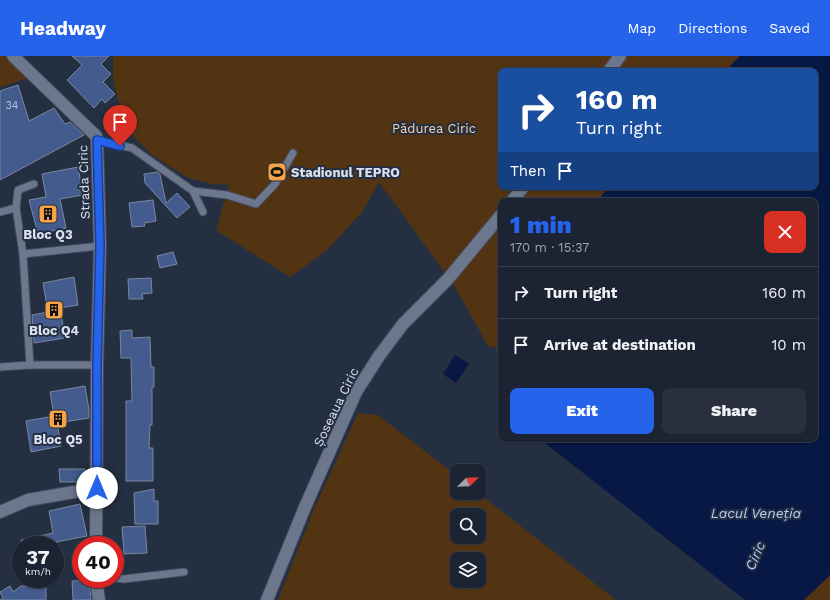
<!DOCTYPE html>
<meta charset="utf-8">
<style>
:root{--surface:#1c2332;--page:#292f3e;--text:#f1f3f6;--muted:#a0a4ac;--line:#3a404d;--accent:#2563eb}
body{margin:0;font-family:"Work Sans",sans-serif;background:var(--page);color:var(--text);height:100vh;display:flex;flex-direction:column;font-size:15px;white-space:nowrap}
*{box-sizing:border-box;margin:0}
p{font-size:13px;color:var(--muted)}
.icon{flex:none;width:22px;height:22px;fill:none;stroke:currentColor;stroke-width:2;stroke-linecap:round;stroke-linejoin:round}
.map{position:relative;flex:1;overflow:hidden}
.details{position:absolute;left:498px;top:142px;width:320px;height:244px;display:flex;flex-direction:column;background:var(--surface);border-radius:8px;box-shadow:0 1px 3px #0004,0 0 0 1px var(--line)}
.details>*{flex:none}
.guide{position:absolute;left:498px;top:12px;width:320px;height:122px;border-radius:8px;box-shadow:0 1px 3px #0004,0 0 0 1px var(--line);background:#1a4fa0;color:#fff;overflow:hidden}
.needle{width:26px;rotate:67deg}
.fabs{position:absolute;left:450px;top:408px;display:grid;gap:8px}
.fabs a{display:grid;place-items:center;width:36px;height:36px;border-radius:8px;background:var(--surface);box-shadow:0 1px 3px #0004,0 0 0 1px var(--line);font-size:20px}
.speed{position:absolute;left:12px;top:480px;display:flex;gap:8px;font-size:20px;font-weight:700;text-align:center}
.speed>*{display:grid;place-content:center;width:52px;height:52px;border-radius:50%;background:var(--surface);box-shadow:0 1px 3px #0004,0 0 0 1px var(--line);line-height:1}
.speed small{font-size:10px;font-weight:400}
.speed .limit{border:6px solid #d22;background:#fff;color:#111}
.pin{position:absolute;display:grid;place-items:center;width:34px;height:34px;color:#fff;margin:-41px -17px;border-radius:50% 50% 50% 0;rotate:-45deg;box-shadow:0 0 4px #0007}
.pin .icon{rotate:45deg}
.me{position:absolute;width:44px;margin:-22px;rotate:0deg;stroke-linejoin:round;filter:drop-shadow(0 0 3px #0008)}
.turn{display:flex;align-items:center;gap:14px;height:84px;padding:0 12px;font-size:18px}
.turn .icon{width:52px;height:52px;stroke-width:2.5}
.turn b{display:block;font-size:28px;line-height:34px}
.then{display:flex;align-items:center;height:38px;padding:0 12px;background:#0003;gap:8px;font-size:15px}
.round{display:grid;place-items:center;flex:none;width:42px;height:42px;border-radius:8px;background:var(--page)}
.overview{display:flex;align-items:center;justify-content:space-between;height:68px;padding:0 12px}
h1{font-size:24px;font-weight:800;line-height:30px;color:var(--accent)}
.button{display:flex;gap:8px;margin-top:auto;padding:8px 12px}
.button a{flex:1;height:46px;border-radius:8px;background:var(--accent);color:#fff;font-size:16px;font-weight:800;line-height:46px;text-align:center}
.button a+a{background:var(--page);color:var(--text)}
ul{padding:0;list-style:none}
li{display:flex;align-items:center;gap:12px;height:52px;padding:0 12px;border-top:1px solid var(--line)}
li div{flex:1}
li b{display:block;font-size:15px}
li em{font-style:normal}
header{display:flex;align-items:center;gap:24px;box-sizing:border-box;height:56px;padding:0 20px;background:var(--accent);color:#fff}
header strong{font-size:19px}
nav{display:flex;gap:22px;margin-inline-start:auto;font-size:14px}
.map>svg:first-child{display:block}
.green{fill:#533412;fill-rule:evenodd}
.water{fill:#061843}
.building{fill:#435c8d;stroke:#7b879e}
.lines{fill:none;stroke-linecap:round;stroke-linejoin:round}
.lane-casing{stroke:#434b5c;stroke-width:9}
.street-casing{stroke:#434b5c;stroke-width:14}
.secondary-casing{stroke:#434b5c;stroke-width:14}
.lane{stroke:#6c778e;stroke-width:7}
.street{stroke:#6c778e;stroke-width:12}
.secondary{stroke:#6c778e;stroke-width:12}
.route-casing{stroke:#184099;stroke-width:10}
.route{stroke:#2563eb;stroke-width:7}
.labels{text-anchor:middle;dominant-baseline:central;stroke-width:4;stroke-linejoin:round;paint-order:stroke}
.number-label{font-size:11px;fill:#b5c0d6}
.park-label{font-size:13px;fill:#f9d0a9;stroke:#252f42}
.poi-label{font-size:13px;font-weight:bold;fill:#dbe2ef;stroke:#252f42}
.street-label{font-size:13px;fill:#dbe2ef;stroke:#252f42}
.water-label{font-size:14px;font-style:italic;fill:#b5ccfa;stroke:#252f42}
</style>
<header>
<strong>Headway</strong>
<nav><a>Map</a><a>Directions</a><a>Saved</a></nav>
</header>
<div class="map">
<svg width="830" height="544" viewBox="0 0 830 544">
<rect width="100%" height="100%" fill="#252f42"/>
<g class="green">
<path d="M0,0H9L32,21L0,31Z"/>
<path d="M113,0H740L725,15H501V131H610L602,139L593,145H501V294L488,290L454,229L379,126L363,155L326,195L290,221L216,174L229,129L213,128L189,122L167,109L151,98L134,81L118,44L113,22Z"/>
<path d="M358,357L378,359L457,420V437H478L616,544H278L314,453ZM457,459H479V481H457ZM457,503H479V525H457Z"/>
<path d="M830,519V544H804Z"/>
</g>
<g class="water">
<path d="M740,0H830V519L804,544H745L540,383H815V145H602V139L610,131H815V15H725Z"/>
<path d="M455,299L469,308L456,327L443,318Z"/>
</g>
<g class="building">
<path d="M72,0H109L101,8L111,18L103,26L115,38L105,47L102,43L94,52L67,24L82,9Z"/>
<path d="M18,29L29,65L54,52L65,68L70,66L84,79L0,124V35Z"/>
<path d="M78,111L83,139L60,143L66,172L38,178L29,144L46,141L42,118Z"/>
<path d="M157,116L160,118L166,147L177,137L190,151L177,162L145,127L144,118Z"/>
<path d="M153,144L156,165L144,167L145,170L132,171L129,147Z"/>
<path d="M173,196L177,208L160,212L157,200Z"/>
<path d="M74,221L78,249L60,252L65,282L34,287L32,259L48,256L43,227Z"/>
<path d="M151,222L152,237L142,238L143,243H129L128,223Z"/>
<path d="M132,274V282L150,281L151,311H154V331H152V369H150L149,392H153V425H126V345H132L131,302H121L120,275Z"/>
<path d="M85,330L89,354V362L57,367L61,390L31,396L26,365L54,360L50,336Z"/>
<path d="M59,413H85V426H60Z"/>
<path d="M154,433V445H158V468H135L134,437Z"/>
<path d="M80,448L87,480L56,486V489H22L21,484L53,477L49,455Z"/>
<path d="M145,470L147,497L124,498L122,471Z"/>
<path d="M89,524L91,544H73L72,525Z"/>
<path d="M10,530L13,536L21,530L46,531V544H0L3,542L0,536Z"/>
</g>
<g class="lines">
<defs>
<g id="lane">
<path d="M97,84L132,92L193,135L227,139L256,148L275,128L293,97"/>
<path d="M193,135L203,156"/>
<path d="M16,152L18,134L34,128"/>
<path d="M0,156L16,152L23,198L100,190"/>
<path d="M30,309H97"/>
<path d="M0,311L30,309L23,198"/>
<path d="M115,522L124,523L184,516"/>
</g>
<path id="street" d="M0,456L28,444L97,432"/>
<g id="secondary">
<path d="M13,0L96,80L97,84L100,190L97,309L96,489"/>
<path d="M609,15L620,0"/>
<path d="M512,145L523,131"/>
<path d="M96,523L99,544"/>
<path d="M267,544L305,451L356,336L379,300L403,268L448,223L501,159"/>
</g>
</defs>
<use href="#lane" class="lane-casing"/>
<use href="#street" class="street-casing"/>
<use href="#secondary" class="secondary-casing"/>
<use href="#lane" class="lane"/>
<use href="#street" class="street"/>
<use href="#secondary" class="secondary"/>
</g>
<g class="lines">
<defs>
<path id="route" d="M97,432V308L100,190L97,84L120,90"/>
</defs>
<use href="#route" class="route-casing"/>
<use href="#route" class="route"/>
</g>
<defs>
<symbol id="stadium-square" viewBox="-11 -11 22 22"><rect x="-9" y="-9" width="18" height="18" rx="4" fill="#f6a247" stroke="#252f42"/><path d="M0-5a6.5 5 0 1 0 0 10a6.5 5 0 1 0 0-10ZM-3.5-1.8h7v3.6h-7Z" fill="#111"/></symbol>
<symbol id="building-square" viewBox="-11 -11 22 22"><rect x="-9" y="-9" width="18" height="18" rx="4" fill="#f6a247" stroke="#252f42"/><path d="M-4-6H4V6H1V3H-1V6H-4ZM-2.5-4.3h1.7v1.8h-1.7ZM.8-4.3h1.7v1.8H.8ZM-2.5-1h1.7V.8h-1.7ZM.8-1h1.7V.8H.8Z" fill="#111"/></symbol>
</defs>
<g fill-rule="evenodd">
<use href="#stadium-square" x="266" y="105" width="22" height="22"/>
<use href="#building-square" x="37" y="147" width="22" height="22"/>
<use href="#building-square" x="43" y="243" width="22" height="22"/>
<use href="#building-square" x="47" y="352" width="22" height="22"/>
</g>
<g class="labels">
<g class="number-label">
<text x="12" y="49">34</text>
</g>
<g class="park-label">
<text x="434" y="72">Pădurea Ciric</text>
</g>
<g class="poi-label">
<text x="291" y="116" text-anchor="start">Stadionul TEPRO</text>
<text x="48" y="178">Bloc Q3</text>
<text x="54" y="274">Bloc Q4</text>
<text x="58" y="383">Bloc Q5</text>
</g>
<g class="street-label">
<text transform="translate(84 126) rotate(-92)">Strada Ciric</text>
<text transform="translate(336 351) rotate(-64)">Șoseaua Ciric</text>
</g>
<g class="water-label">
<text x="756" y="457">Lacul Veneția</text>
<text transform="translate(755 500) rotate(-67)">Ciric</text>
</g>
</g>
</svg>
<div class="fabs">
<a><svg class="needle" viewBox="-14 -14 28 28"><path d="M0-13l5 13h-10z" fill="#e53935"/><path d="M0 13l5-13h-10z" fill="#a0a4ac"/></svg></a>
<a><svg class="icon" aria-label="search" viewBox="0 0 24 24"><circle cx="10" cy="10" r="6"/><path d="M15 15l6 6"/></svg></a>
<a><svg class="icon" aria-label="layers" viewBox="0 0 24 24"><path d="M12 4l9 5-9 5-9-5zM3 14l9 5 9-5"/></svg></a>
</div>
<div class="speed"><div>37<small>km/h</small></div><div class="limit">40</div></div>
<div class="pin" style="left:120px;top:90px;background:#d93025"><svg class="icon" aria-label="arrive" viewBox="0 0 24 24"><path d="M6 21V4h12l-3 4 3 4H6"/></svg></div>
<svg class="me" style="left:97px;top:432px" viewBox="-20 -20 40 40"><circle r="19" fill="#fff"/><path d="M0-13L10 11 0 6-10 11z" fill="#2563eb"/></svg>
<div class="guide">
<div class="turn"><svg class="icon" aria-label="right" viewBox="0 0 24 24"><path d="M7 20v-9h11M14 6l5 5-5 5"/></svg><div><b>160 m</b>Turn right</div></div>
<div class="then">Then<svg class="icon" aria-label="arrive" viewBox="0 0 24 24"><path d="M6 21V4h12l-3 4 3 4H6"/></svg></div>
</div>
<section class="details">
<div class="overview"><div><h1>1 min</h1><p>170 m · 15:37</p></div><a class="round" style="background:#d93025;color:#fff"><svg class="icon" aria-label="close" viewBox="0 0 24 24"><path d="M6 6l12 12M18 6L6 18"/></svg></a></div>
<ul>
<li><svg class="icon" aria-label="right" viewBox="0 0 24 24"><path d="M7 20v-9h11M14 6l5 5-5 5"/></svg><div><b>Turn right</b></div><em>160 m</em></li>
<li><svg class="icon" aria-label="arrive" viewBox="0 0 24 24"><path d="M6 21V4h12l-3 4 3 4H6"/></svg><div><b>Arrive at destination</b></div><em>10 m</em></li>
</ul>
<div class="button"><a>Exit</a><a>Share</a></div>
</section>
</div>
